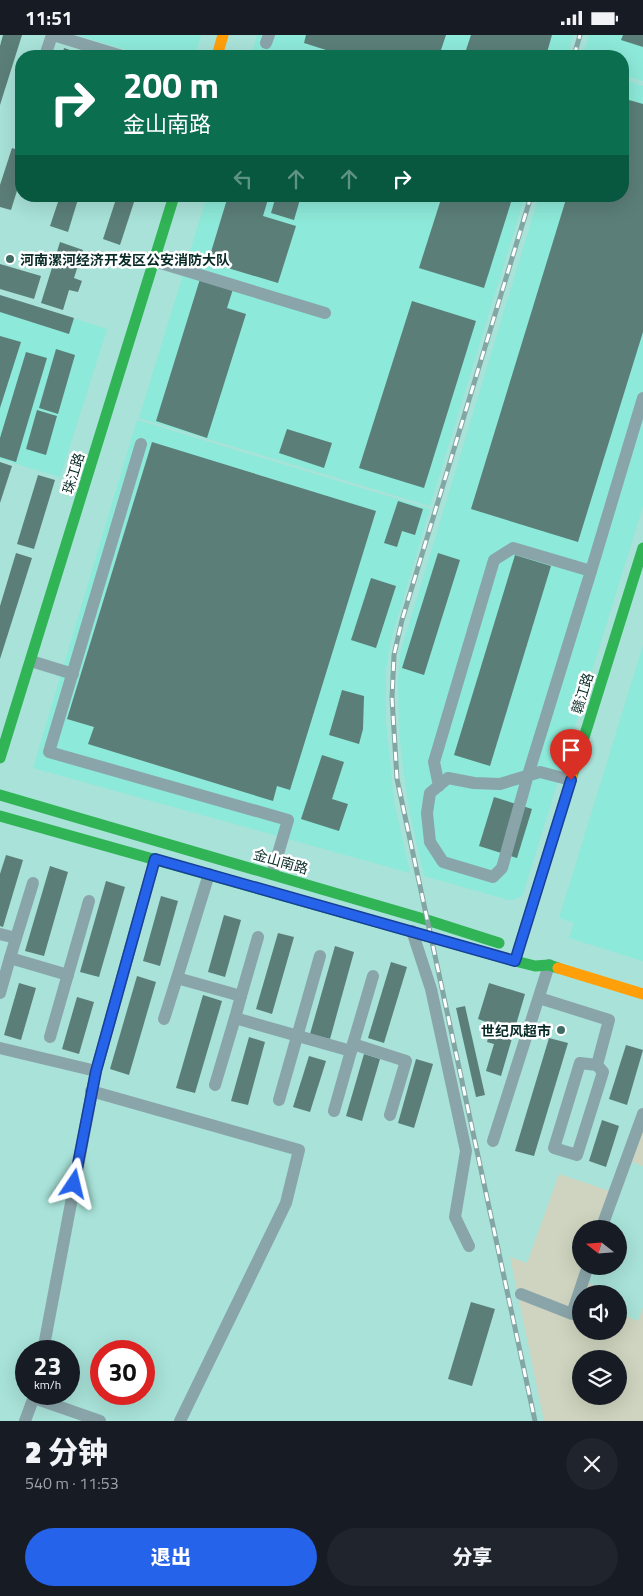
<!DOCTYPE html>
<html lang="zh">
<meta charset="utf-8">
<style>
:root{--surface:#171b24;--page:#20242c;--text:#f1f3f6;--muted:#9ea1a6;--accent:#2563eb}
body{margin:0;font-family:"Titillium Web","Noto Sans SC",sans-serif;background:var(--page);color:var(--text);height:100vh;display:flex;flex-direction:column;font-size:19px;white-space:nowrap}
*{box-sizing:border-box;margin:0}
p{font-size:16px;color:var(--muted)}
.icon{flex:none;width:28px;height:28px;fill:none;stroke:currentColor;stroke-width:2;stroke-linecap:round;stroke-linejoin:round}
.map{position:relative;height:1386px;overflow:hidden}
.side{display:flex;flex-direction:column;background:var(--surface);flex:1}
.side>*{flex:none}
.banner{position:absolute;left:15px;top:15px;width:614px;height:152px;border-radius:20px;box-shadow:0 5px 20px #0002;background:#0b6e4f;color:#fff;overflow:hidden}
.needle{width:32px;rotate:287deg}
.controls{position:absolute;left:572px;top:1185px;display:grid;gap:10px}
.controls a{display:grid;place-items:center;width:55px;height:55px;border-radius:50%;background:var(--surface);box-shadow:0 5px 20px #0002;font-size:25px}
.speed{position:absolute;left:15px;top:1305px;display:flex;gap:10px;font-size:25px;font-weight:700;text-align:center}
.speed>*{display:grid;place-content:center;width:65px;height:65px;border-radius:50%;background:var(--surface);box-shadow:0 5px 20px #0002;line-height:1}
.speed small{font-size:12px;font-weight:400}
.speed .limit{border:8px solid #d22;background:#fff;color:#111}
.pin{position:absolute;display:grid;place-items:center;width:42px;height:42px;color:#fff;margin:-51px -21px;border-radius:50% 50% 50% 0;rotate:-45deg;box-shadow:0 0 5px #0007}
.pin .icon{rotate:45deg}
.me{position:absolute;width:55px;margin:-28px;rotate:10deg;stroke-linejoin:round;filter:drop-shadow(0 0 4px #0008)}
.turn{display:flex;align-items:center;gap:18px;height:105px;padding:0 25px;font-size:22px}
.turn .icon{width:65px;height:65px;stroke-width:2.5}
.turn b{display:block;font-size:35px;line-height:42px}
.lanes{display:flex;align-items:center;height:48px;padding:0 25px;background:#0003;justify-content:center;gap:25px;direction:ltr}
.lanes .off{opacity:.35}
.round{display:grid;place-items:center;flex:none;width:52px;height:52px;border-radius:26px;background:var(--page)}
.summary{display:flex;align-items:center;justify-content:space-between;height:85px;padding:0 25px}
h1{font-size:30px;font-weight:800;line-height:38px}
.action{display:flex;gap:10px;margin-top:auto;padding:10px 25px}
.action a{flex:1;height:58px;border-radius:30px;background:var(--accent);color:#fff;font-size:20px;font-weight:800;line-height:58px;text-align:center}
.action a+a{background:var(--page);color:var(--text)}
.status{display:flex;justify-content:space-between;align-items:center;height:35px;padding:0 25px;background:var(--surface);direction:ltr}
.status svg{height:14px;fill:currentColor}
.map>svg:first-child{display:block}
.built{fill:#8de9d9}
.green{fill:#ced4bf;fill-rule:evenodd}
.building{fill:#5b7e78}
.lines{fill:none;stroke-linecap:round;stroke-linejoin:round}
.street{stroke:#8aa5aa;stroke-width:12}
.fast{stroke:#30b455;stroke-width:11}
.slow{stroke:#ff9f0a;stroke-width:11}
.rail-casing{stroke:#83a6a5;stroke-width:5}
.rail{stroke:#fff;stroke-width:3;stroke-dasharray:9;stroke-linecap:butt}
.route-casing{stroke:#184099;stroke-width:12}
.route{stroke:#2563eb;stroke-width:9}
.poi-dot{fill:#406b64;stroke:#fff;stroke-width:2}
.labels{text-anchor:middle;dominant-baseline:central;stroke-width:5;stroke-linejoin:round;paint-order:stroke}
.poi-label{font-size:14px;font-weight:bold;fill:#082b26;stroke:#fff;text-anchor:start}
.street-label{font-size:14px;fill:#082b26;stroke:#fff}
</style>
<div class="status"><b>11:51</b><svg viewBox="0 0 49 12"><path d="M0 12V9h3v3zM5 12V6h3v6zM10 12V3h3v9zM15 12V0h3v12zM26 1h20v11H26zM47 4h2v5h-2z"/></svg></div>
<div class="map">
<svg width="643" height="1386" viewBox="0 0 643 1386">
<rect width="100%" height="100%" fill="#a8e2d8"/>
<g class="built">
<path d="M77,0H201L195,21H147Z"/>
<path d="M257,0H573L567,21H251Z"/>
<path d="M589,0H643V46L623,40L622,21H583Z"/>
<path d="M623,44L643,51V471L523,859L517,864L509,865L424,841L410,779L403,734L399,694L398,647L400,619L539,161H622Z"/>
<path d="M207,161H525L430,471L139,383Z"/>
<path d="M0,260L107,294L60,442L0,424Z"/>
<path d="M137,385L430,474L390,608L386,636V686L394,767L410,838L33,733Z"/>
<path d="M643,610V926L569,903L574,888L559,883Z"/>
</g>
<g class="green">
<path d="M643,1090V1131L630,1126Z"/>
<path d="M559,1139L613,1157L600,1194H581V1231H586L581,1245L614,1258L581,1259V1296H619V1278L638,1286L643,1272V1386H544L510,1222L527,1228ZM581,1324H619V1361H581Z"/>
</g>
<g class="building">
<path d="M3,0H22L0,70V11Z"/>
<path d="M306,0H446L439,21H345L304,8Z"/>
<path d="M471,0H552L546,21H464Z"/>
<path d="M623,0H643V12L621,5Z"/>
<path d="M64,13L82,19L81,21H62Z"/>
<path d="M622,63L643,69V297L578,507L471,474L567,161H622Z"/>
<path d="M12,113L21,116V143L11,175L0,172V150Z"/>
<path d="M60,161H79L68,197L50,191Z"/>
<path d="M117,161H136L120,210L103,204Z"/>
<path d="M228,161H269L263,181L296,191L278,248L208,227Z"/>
<path d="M276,161H301L294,185L271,178Z"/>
<path d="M442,161H513L484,253L419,233Z"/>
<path d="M60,207L83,215L74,243L82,246L78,257L69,255L63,275L41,268Z"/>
<path d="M0,229L41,241L34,264L0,254Z"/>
<path d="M200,244L233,254L227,273L246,279L207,403L156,386Z"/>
<path d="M0,260L74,283L69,299L0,277Z"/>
<path d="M412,266L476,286L424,453L359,433Z"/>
<path d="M0,301L21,307L0,373Z"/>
<path d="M56,314L75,320L58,379L39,373Z"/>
<path d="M26,317L47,323L16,427L0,422V403Z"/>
<path d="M37,375L57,381L46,420L26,414Z"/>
<path d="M287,394L332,408L324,433L279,418Z"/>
<path d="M152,407L376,476L290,755L277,751L273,766L88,709L94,692L67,684Z"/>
<path d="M0,427L12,431L0,468Z"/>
<path d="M38,440L55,445L34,514L17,509Z"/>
<path d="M398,466L423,474L415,500L402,496L397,512L384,508Z"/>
<path d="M16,518L32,523L0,624V571Z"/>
<path d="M438,518L460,525L424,640L402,633Z"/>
<path d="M515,520L551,531L490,731L454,720Z"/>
<path d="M371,543L396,551L376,613L351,605Z"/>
<path d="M342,655L364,661L363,694L359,709L329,700Z"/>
<path d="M322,720L344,727L332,764L348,769L339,796L301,784Z"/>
<path d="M494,762L532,774L517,823L479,811Z"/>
<path d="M6,820L23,825L3,892L0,891V839Z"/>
<path d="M50,831L68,837L44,921L25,916Z"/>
<path d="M106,846L125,852L99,942L80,937Z"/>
<path d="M161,861L178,866L160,931L143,926Z"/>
<path d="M224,880L241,885L225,942L208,937Z"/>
<path d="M278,898L294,902L272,979L256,974Z"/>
<path d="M335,911L354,917L330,1004L310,999Z"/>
<path d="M391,927L407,932L384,1008L368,1003Z"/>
<path d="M137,941L156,947L129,1040L110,1034Z"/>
<path d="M19,948L36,953L21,1005L4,1000Z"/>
<path d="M489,948L525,959L501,1041L486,1036L494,1009L487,1007L492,989L478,984Z"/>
<path d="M203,960L222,966L195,1058L176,1053Z"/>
<path d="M77,962L94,967L79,1019L62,1014Z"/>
<path d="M465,971L485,1060L476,1062L456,973Z"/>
<path d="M249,1002L265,1007L248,1070L231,1066Z"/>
<path d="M549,1003L568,1008L534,1121L515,1116Z"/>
<path d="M626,1010L643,1015L627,1070L609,1064Z"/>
<path d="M364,1019L380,1024L362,1086L346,1081Z"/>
<path d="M309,1021L326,1026L310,1077L293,1072Z"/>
<path d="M416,1024L433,1029L414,1093L398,1088Z"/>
<path d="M602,1085L619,1091L606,1132L589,1126Z"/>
<path d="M471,1267L495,1274L472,1351L448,1344Z"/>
</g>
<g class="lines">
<g class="street">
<path d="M53,0L122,21"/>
<path d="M266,8L269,0"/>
<path d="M45,21L52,0"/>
<path d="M154,226L325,278"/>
<path d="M141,409L49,717L288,785L272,839"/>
<path d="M591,536L643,363"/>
<path d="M31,626L73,639"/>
<path d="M439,751L434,727L494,525L513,513L591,536L528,740L502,833L493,842L443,827L430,807L427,778L430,758L448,743L474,748L500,749L540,737L571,745"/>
<path d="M412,896L431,954L466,1116L455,1182L469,1211"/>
<path d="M0,899L16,903L10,923L68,940"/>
<path d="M16,903L33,848"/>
<path d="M177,943L209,839"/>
<path d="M0,958L10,923"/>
<path d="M241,961L258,902"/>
<path d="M539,963L609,985L597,1030L580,1028L554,1113L577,1120L603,1037L597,1030"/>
<path d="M164,984L177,943L241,961L235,983L351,1016L353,1009L406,1026L390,1080"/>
<path d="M50,1002L89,866"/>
<path d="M353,1009L373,941"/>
<path d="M0,1013L96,1036"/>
<path d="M215,1050L235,983"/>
<path d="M91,1056L299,1115L286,1168L180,1386"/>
<path d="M279,1065L320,921"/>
<path d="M334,1076L351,1016"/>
<path d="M493,1106L549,930"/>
<path d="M601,1194L643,1079"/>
<path d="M521,1259L572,1279L588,1231"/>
<path d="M43,1316L96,1036L155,824"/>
<path d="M34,1363L100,1386"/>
<path d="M25,1386L35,1359"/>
</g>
<g class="fast">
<path d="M0,723L174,161"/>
<path d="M572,741L643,513"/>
<path d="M0,760L427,885L499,908"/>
<path d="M0,781L515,926L535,931L549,930L558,933"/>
</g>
<g class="slow">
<path d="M217,21L223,0"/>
<path d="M515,926L572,741"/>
<path d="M558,933L643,959"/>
</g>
<defs>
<g id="rail">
<path d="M574,21L580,0"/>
<path d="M531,161L402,585L394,620L392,663L397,744L535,1386"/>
</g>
</defs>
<use href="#rail" class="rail-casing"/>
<use href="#rail" class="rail"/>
</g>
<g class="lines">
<defs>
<path id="route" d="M74,1149L96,1036L155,824L515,926L571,745"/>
</defs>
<use href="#route" class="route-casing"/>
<use href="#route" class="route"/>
</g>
<g class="poi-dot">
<circle cx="10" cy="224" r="5"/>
<circle cx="561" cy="995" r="5"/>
</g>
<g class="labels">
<g class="poi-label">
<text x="20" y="224">河南漯河经济开发区公安消防大队</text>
<text x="551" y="995" text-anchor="end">世纪风超市</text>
</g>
<g class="street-label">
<text transform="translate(73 438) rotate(-73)">珠江路</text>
<text transform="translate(582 658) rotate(-73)">赣江路</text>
<text transform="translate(281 826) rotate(16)">金山南路</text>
</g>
</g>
</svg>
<div class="controls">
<a><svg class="needle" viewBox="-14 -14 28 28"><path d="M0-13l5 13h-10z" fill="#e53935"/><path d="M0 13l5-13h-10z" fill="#9ea1a6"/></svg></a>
<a><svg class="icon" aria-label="sound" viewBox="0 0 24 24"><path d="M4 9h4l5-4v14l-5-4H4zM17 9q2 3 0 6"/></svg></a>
<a><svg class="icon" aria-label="layers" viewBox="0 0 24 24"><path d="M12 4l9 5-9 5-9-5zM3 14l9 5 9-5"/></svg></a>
</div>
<div class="speed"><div>23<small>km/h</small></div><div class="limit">30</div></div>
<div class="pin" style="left:571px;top:745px;background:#d93025"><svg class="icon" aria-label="arrive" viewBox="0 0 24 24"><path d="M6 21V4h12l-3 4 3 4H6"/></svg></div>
<svg class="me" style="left:74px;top:1149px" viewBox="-20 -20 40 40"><path d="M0-17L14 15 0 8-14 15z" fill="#2563eb" stroke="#fff" stroke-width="4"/></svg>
<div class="banner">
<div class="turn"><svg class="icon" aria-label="right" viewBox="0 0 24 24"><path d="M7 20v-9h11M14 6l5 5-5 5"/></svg><div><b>200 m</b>金山南路</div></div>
<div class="lanes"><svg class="icon off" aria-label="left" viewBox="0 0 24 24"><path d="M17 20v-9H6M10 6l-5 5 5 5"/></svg><svg class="icon off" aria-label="ahead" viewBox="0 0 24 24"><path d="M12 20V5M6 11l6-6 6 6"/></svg><svg class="icon off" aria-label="ahead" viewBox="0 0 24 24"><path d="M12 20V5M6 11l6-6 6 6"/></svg><svg class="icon" aria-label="right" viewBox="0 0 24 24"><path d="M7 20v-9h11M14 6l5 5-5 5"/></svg></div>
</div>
</div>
<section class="side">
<div class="summary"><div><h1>2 分钟</h1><p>540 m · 11:53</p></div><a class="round"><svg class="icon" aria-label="close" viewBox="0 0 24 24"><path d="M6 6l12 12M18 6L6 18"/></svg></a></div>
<div class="action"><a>退出</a><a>分享</a></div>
</section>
